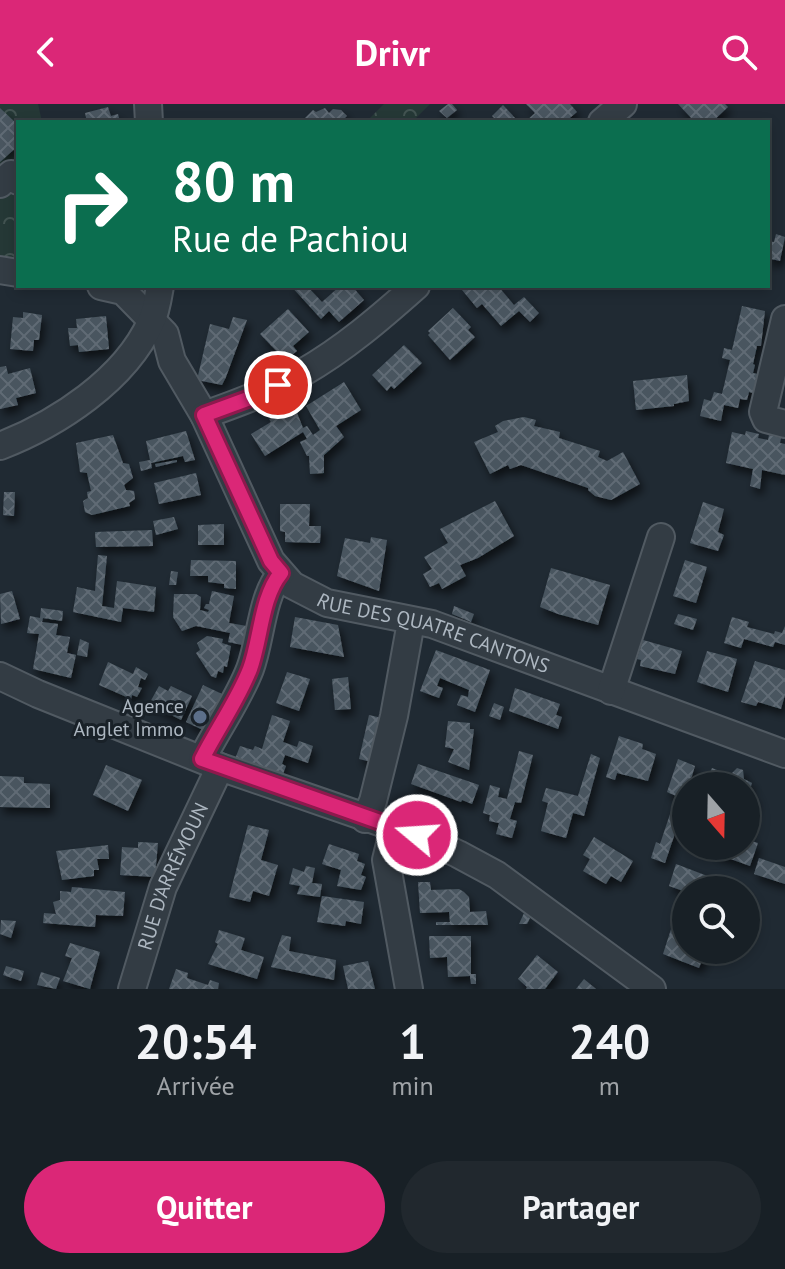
<!DOCTYPE html>
<html lang="fr">
<meta charset="utf-8">
<style>
:root{--surface:#182026;--page:#21282e;--text:#f1f3f6;--muted:#9fa3a7;--line:#363e43;--accent:#db2777}
body{margin:0;font-family:"PT Sans",sans-serif;background:var(--page);color:var(--text);height:100vh;display:flex;flex-direction:column;font-size:30px;white-space:nowrap}
*{box-sizing:border-box;margin:0}
p{font-size:26px;color:var(--muted)}
.icon{flex:none;width:44px;height:44px;fill:none;stroke:currentColor;stroke-width:2;stroke-linecap:round;stroke-linejoin:round}
.map{position:relative;height:885px;overflow:hidden}
.details{display:flex;flex-direction:column;background:var(--surface);flex:1}
.details>*{flex:none}
.hud{position:absolute;left:16px;top:16px;width:754px;height:168px;border-radius:0px;box-shadow:0 4px 12px #0003,0 0 0 2px var(--line);background:#0b6e4f;color:#fff;overflow:hidden}
.needle{width:52px;rotate:160deg}
.tools{position:absolute;left:672px;top:668px;display:grid;gap:16px}
.tools a{display:grid;place-items:center;width:88px;height:88px;border-radius:50%;background:var(--surface);box-shadow:0 4px 12px #0003,0 0 0 2px var(--line);font-size:40px}
.pin{position:absolute;display:grid;place-items:center;width:68px;height:68px;color:#fff;margin:-34px;border:4px solid #fff;border-radius:50%;box-shadow:0 2px 8px #0007}
.me{position:absolute;width:88px;margin:-44px;rotate:288deg;stroke-linejoin:round;filter:drop-shadow(0 0 6px #0008)}
.turn{display:flex;align-items:center;gap:28px;height:168px;padding:0 24px;font-size:36px}
.turn .icon{width:104px;height:104px;stroke-width:2.5}
.turn b{display:block;font-size:56px;line-height:68px}
.eta{display:flex;justify-content:space-evenly;align-items:center;height:136px;text-align:center}
.eta b{font-size:48px;font-weight:700;line-height:56px}
.primary-button{display:flex;gap:16px;margin-top:auto;padding:16px 24px}
.primary-button a{flex:1;height:92px;border-radius:48px;background:var(--accent);color:#fff;font-size:32px;font-weight:700;line-height:92px;text-align:center}
.primary-button a+a{background:var(--page);color:var(--text)}
header{display:flex;justify-content:space-between;align-items:center;height:104px;padding:0 24px;background:var(--accent);color:#fff;font-size:36px;font-weight:700}
.map>svg:first-child{display:block}
.park{fill:url(#park-crowns)}
.building{fill:url(#building-cross-hatch);filter:url(#shadow)}
.lines{fill:none;stroke-linecap:round;stroke-linejoin:round}
.minor-casing{stroke:#515a62;stroke-width:30}
.minor{stroke:#333c44;stroke-width:26}
.route-casing{stroke:#8e194d;stroke-width:20}
.route{stroke:#db2777;stroke-width:14}
.service-dot{fill:#5c6f8a;stroke:#192128;stroke-width:3}
.labels{text-anchor:middle;dominant-baseline:central;stroke-width:6;stroke-linejoin:round;paint-order:stroke}
.street-label{font-size:20px;fill:#adb7c1;stroke:#192128}
.poi-label{font-size:20px;fill:#adb7c1;stroke:#192128;text-anchor:end}
</style>
<header><svg class="icon" aria-label="back" viewBox="0 0 24 24"><path d="M15 5l-7 7 7 7"/></svg>Drivr<svg class="icon" aria-label="search" viewBox="0 0 24 24"><circle cx="10" cy="10" r="6"/><path d="M15 15l6 6"/></svg></header>
<div class="map">
<svg width="785" height="885" viewBox="0 0 785 885">
<defs>
<pattern id="park-crowns" width="20" height="18" patternUnits="userSpaceOnUse" patternTransform="scale(2)"><rect width="20" height="18" fill="#253836"/><path d="M2 6a3 3 0 1 1 6 0M12 15a3 3 0 1 1 6 0" fill="none" stroke="#425351"/></pattern>
<pattern id="building-cross-hatch" width="8" height="8" patternUnits="userSpaceOnUse" patternTransform="scale(2)"><rect width="8" height="8" fill="#48555f"/><path d="M0 0l8 8M0 8l8-8" fill="none" stroke="#606b74"/></pattern>
<filter id="shadow"><feDropShadow dx="3.5" dy="6" stdDeviation="4" flood-color="#0009"/></filter>
</defs>
<rect width="100%" height="100%" fill="#202a33"/>
<g class="park">
<path d="M0,0H38L42,18H18V157L0,154Z"/>
<path d="M384,0H430L412,18H366Z"/>
</g>
<g class="building">
<path d="M448,0H452L457,6L447,14L439,7Z"/>
<path d="M526,0H570L577,8L565,18H525L535,9Z"/>
<path d="M678,0H725L728,3L712,18H695Z"/>
<path d="M503,1L516,15L512,18H498L492,12Z"/>
<path d="M108,3L111,12L118,10L120,18H87L85,9Z"/>
<path d="M0,4L18,21V42L0,58Z"/>
<path d="M325,4L329,9L333,5L341,6L347,12L341,18H301L313,6L316,8Z"/>
<path d="M776,130L785,133L780,157L771,155L768,162V137L774,138Z"/>
<path d="M291,182H307L322,198L340,182H352L364,196L339,218L329,207L321,215Z"/>
<path d="M466,182H498L514,201L524,193L539,209L530,218L519,207L501,222L482,200L477,204L462,186Z"/>
<path d="M742,202L765,207L761,242H757L753,260L755,261L753,269L757,270L753,289L749,288L747,296L740,295L738,304L724,301L721,317L700,312L704,295L711,297L714,288L722,290L730,256L722,254L724,244L732,246Z"/>
<path d="M453,204L471,223L468,226L475,233L450,256L428,231L430,229L428,227Z"/>
<path d="M288,205L309,228L293,242L297,247L285,256L260,230Z"/>
<path d="M23,208L42,211L39,236H34L33,247L10,245L13,213L23,214Z"/>
<path d="M106,212L109,245L79,248L78,241L70,242L68,224H77L76,215Z"/>
<path d="M233,213L247,216L226,273L222,281L197,276L210,220L229,225Z"/>
<path d="M404,241L422,259L394,285L391,282L387,287L372,271Z"/>
<path d="M6,262L8,270L30,264L36,289L16,294L18,301L0,305V263Z"/>
<path d="M687,271L689,297L674,300V302L636,306L633,277Z"/>
<path d="M344,278L361,306L336,322L344,333L324,351V369L310,370L309,352H307L300,338L307,335L303,328L265,352L251,330L271,318L269,315L294,301L303,324L307,322L313,331L320,326L306,302Z"/>
<path d="M524,313L536,316L534,322L560,328L559,334L600,347L598,353L607,357L623,348L640,380L611,396L595,392L588,386V384L521,361L510,365L508,361L490,370L474,338L498,328L495,322L503,317Z"/>
<path d="M186,327L195,356L185,358L183,352L151,359L152,364L141,367L139,358L150,356L146,337Z"/>
<path d="M746,327L759,330L758,334L768,336L769,331L781,334L780,339L785,340V371L762,366L760,385L750,382L753,365L726,359L732,328L745,331Z"/>
<path d="M113,331L123,359L129,360L133,374L124,381L126,386L134,387L135,395L129,399L130,402L92,411L85,408L83,397L88,394L87,388L91,387L87,369L80,368L76,339Z"/>
<path d="M177,356V358L156,363L155,360Z"/>
<path d="M196,369L201,391L159,400L154,379Z"/>
<path d="M4,388H15L14,412L3,411Z"/>
<path d="M495,397L514,432L478,454L460,461L466,472L442,485L439,479L430,483L423,470L432,465L424,453L448,439L440,425Z"/>
<path d="M703,398L724,405L718,428L724,431L718,447L690,439Z"/>
<path d="M280,400H310L309,422H321L320,439L285,438V428L280,427Z"/>
<path d="M174,413L178,425L156,431L153,417Z"/>
<path d="M224,420V441H198V421Z"/>
<path d="M152,426L153,442L96,443L95,428Z"/>
<path d="M371,433L387,436L379,487L337,472L345,434L370,439Z"/>
<path d="M98,451L107,452L102,502L114,504L117,477L156,483L154,508L123,504L121,518L73,508L77,483L95,487Z"/>
<path d="M191,456L236,457V485L224,484V480L208,478V472H190Z"/>
<path d="M685,456L707,463L696,499L673,492Z"/>
<path d="M551,464L610,481L598,521L558,510L540,503Z"/>
<path d="M171,467L178,468L176,481H169Z"/>
<path d="M12,487L20,515L1,520L0,490Z"/>
<path d="M212,487L234,492L229,519L247,522L244,531L250,534L247,542L228,538L230,529L196,522L182,527L173,513L174,490H196L201,493L200,506L208,508L209,506L204,504L206,500H209Z"/>
<path d="M454,502L474,510L471,518L452,510Z"/>
<path d="M41,504L63,507L62,517L43,514L42,518L58,520L56,531L70,533L67,549L76,551L71,574L33,565L39,530L27,529L30,512L40,514Z"/>
<path d="M678,510L697,515L693,526L674,520Z"/>
<path d="M295,513L338,521L344,553L290,543Z"/>
<path d="M732,513L749,518L747,523L774,530L775,527L782,529L785,522V541L775,538L773,543L744,535L741,544L724,539Z"/>
<path d="M207,532L223,535L222,539L231,542L227,563L224,562L223,569L218,567L216,574L211,572L196,549L200,546L197,539Z"/>
<path d="M80,535L89,539L87,553L77,551Z"/>
<path d="M643,536L682,547L675,570L640,562L641,556L637,555Z"/>
<path d="M436,546L490,566L475,608L457,601L461,591L468,593L469,586L440,574L437,582L443,584L439,594L420,587Z"/>
<path d="M707,547L737,555L728,588L697,578Z"/>
<path d="M755,557L785,566V591L781,605L758,598L756,602L741,598Z"/>
<path d="M108,558L133,570L136,563L148,570L145,576L141,574L138,583L142,584L137,593L132,591L131,595L99,581Z"/>
<path d="M287,568L310,575L299,607L276,599Z"/>
<path d="M348,573L351,605L335,606L332,575Z"/>
<path d="M203,581L224,591L205,627L186,618Z"/>
<path d="M159,582L168,587L171,582L192,592L181,616L149,600Z"/>
<path d="M515,584L560,600L556,611L562,613L558,625L509,607Z"/>
<path d="M494,599L504,603L500,616L489,612Z"/>
<path d="M272,611L290,617L283,638L297,643L299,637L313,642L308,659L285,651L282,660L286,662L283,670L235,655L240,642L253,646L255,642L262,645Z"/>
<path d="M369,611L382,614L372,658L359,655Z"/>
<path d="M448,617L470,619V625H474L469,666L448,658L454,645L445,643Z"/>
<path d="M619,632L643,640L642,645L656,650L648,677L617,669L615,676L606,673Z"/>
<path d="M519,647L533,651L521,699L515,698L510,715L517,717L512,734L496,730L499,719L489,717L490,711L483,709L490,681L500,684L498,693L507,695Z"/>
<path d="M591,650L600,654L584,712L573,709L566,734L541,727L548,699L542,697L546,684L578,692Z"/>
<path d="M678,655L695,662L689,682H686V697L665,759L651,754L656,738L660,740L676,692L667,688Z"/>
<path d="M418,660L479,681L472,700L462,696L461,698L411,680Z"/>
<path d="M106,661L142,676L128,707L93,691Z"/>
<path d="M712,664L730,671L737,664L743,666L744,675L752,679L748,691L756,694L750,708L746,707V682H705Z"/>
<path d="M0,672L24,673V679L50,680V704L0,703Z"/>
<path d="M248,721L269,726L261,756L278,761L269,792L253,787L250,798L229,793Z"/>
<path d="M746,726L751,728L748,736L758,739L750,762L714,749L717,742H746Z"/>
<path d="M594,733L633,757L621,778L611,772L606,780L583,767L590,755L583,751Z"/>
<path d="M138,738L158,739L155,773L120,771L122,743L138,744Z"/>
<path d="M329,740L359,750L357,757L365,760L361,771L366,773L361,786L337,782L341,766L322,760Z"/>
<path d="M108,741L109,755H97L99,766H94V772L62,776L56,747Z"/>
<path d="M759,754L785,763V780L754,770Z"/>
<path d="M676,760L723,778L720,786H686V788L669,782Z"/>
<path d="M306,762L315,764L312,779L322,780L320,793L297,790L300,782L289,780L293,764L304,768Z"/>
<path d="M418,778H430L431,786L459,785L464,788L469,793L470,808L486,807L488,821H436V818H450L449,808L420,809Z"/>
<path d="M72,783L125,788L123,812L96,811L95,823L43,819L44,809L56,810L53,798L60,796V787L71,788Z"/>
<path d="M322,792L364,798L361,820L346,817L345,822L317,818Z"/>
<path d="M524,809L530,814L527,820H519Z"/>
<path d="M1,816L16,817L11,834L0,830Z"/>
<path d="M672,822L686,826V846H706L699,864L663,850Z"/>
<path d="M219,826L245,834L241,846L264,853L257,875L208,860L218,840L215,838Z"/>
<path d="M282,831L291,833L289,847L336,856L334,876L271,863Z"/>
<path d="M429,832H471V870H476V880H471L470,872L448,873L447,853L430,854Z"/>
<path d="M70,839L100,848L90,885L63,877L72,854L65,852Z"/>
<path d="M537,851L558,868L545,885H526L527,883L518,875Z"/>
<path d="M368,857L375,885H348L343,862Z"/>
<path d="M6,862L24,867L21,877L3,871Z"/>
<path d="M176,865L188,869L187,874L208,881L210,876L219,879L218,885H169Z"/>
<path d="M41,868L60,874L56,885L37,881Z"/>
<path d="M584,875L596,885H576Z"/>
</g>
<g class="lines">
<defs>
<g id="minor">
<path d="M148,0L149,18"/>
<path d="M602,18L623,0"/>
<path d="M0,80L11,70L18,77"/>
<path d="M0,166L18,169"/>
<path id="s1" d="M101,182L123,187L165,230L172,257L204,311L271,457L292,481L327,499L432,520L785,650"/>
<path d="M785,215L763,308L766,315L785,320"/>
<path d="M204,311C238,299 271,287 302,269C344,245 380,214 416,182"/>
<path d="M0,342C57,320 125,276 151,218C156,208 158,194 160,182"/>
<path d="M0,572L38,590L220,663L417,731L458,750L497,771L652,885"/>
<path d="M611,587L661,433"/>
<path d="M202,655C217,625 238,596 250,565C261,536 261,493 281,469"/>
<path d="M365,715L373,697L394,612L411,518"/>
<path d="M394,724L386,756L409,885"/>
<path id="s2" d="M132,885L163,783L220,663"/>
</g>
</defs>
<use href="#minor" class="minor-casing"/>
<use href="#minor" class="minor"/>
</g>
<g class="lines">
<defs>
<path id="route" d="M278,281L253,293L204,311L271,457L281,469C261,493 261,535 250,565C238,596 217,625 202,655L417,731"/>
</defs>
<use href="#route" class="route-casing"/>
<use href="#route" class="route"/>
</g>
<circle class="service-dot" cx="200" cy="613" r="8"/>
<g class="labels">
<g class="street-label">
<text stroke="none"><textPath href="#s1" startOffset="516">RUE DES QUATRE CANTONS</textPath></text>
<text stroke="none"><textPath href="#s2" startOffset="120">RUE D'ARRÉMOUN</textPath></text>
</g>
<g class="poi-label">
<text x="184" y="602">Agence<tspan x="184" dy="23">Anglet Immo</tspan></text>
</g>
</g>
</svg>
<div class="tools">
<a><svg class="needle" viewBox="-14 -14 28 28"><path d="M0-13l5 13h-10z" fill="#e53935"/><path d="M0 13l5-13h-10z" fill="#9fa3a7"/></svg></a>
<a><svg class="icon" aria-label="search" viewBox="0 0 24 24"><circle cx="10" cy="10" r="6"/><path d="M15 15l6 6"/></svg></a>
</div>
<div class="pin" style="left:278px;top:281px;background:#d93025"><svg class="icon" aria-label="arrive" viewBox="0 0 24 24"><path d="M6 21V4h12l-3 4 3 4H6"/></svg></div>
<svg class="me" style="left:417px;top:731px" viewBox="-20 -20 40 40"><circle r="17" fill="#db2777" stroke="#fff" stroke-width="3"/><path d="M0-11L8 9 0 5-8 9z" fill="#fff"/></svg>
<div class="hud">
<div class="turn"><svg class="icon" aria-label="right" viewBox="0 0 24 24"><path d="M7 20v-9h11M14 6l5 5-5 5"/></svg><div><b>80 m</b>Rue de Pachiou</div></div>
</div>
</div>
<section class="details">
<div class="eta">
<div><b>20:54</b><p>Arrivée</p></div>
<div><b>1</b><p>min</p></div>
<div><b>240</b><p>m</p></div>
</div>
<div class="primary-button"><a>Quitter</a><a>Partager</a></div>
</section>
